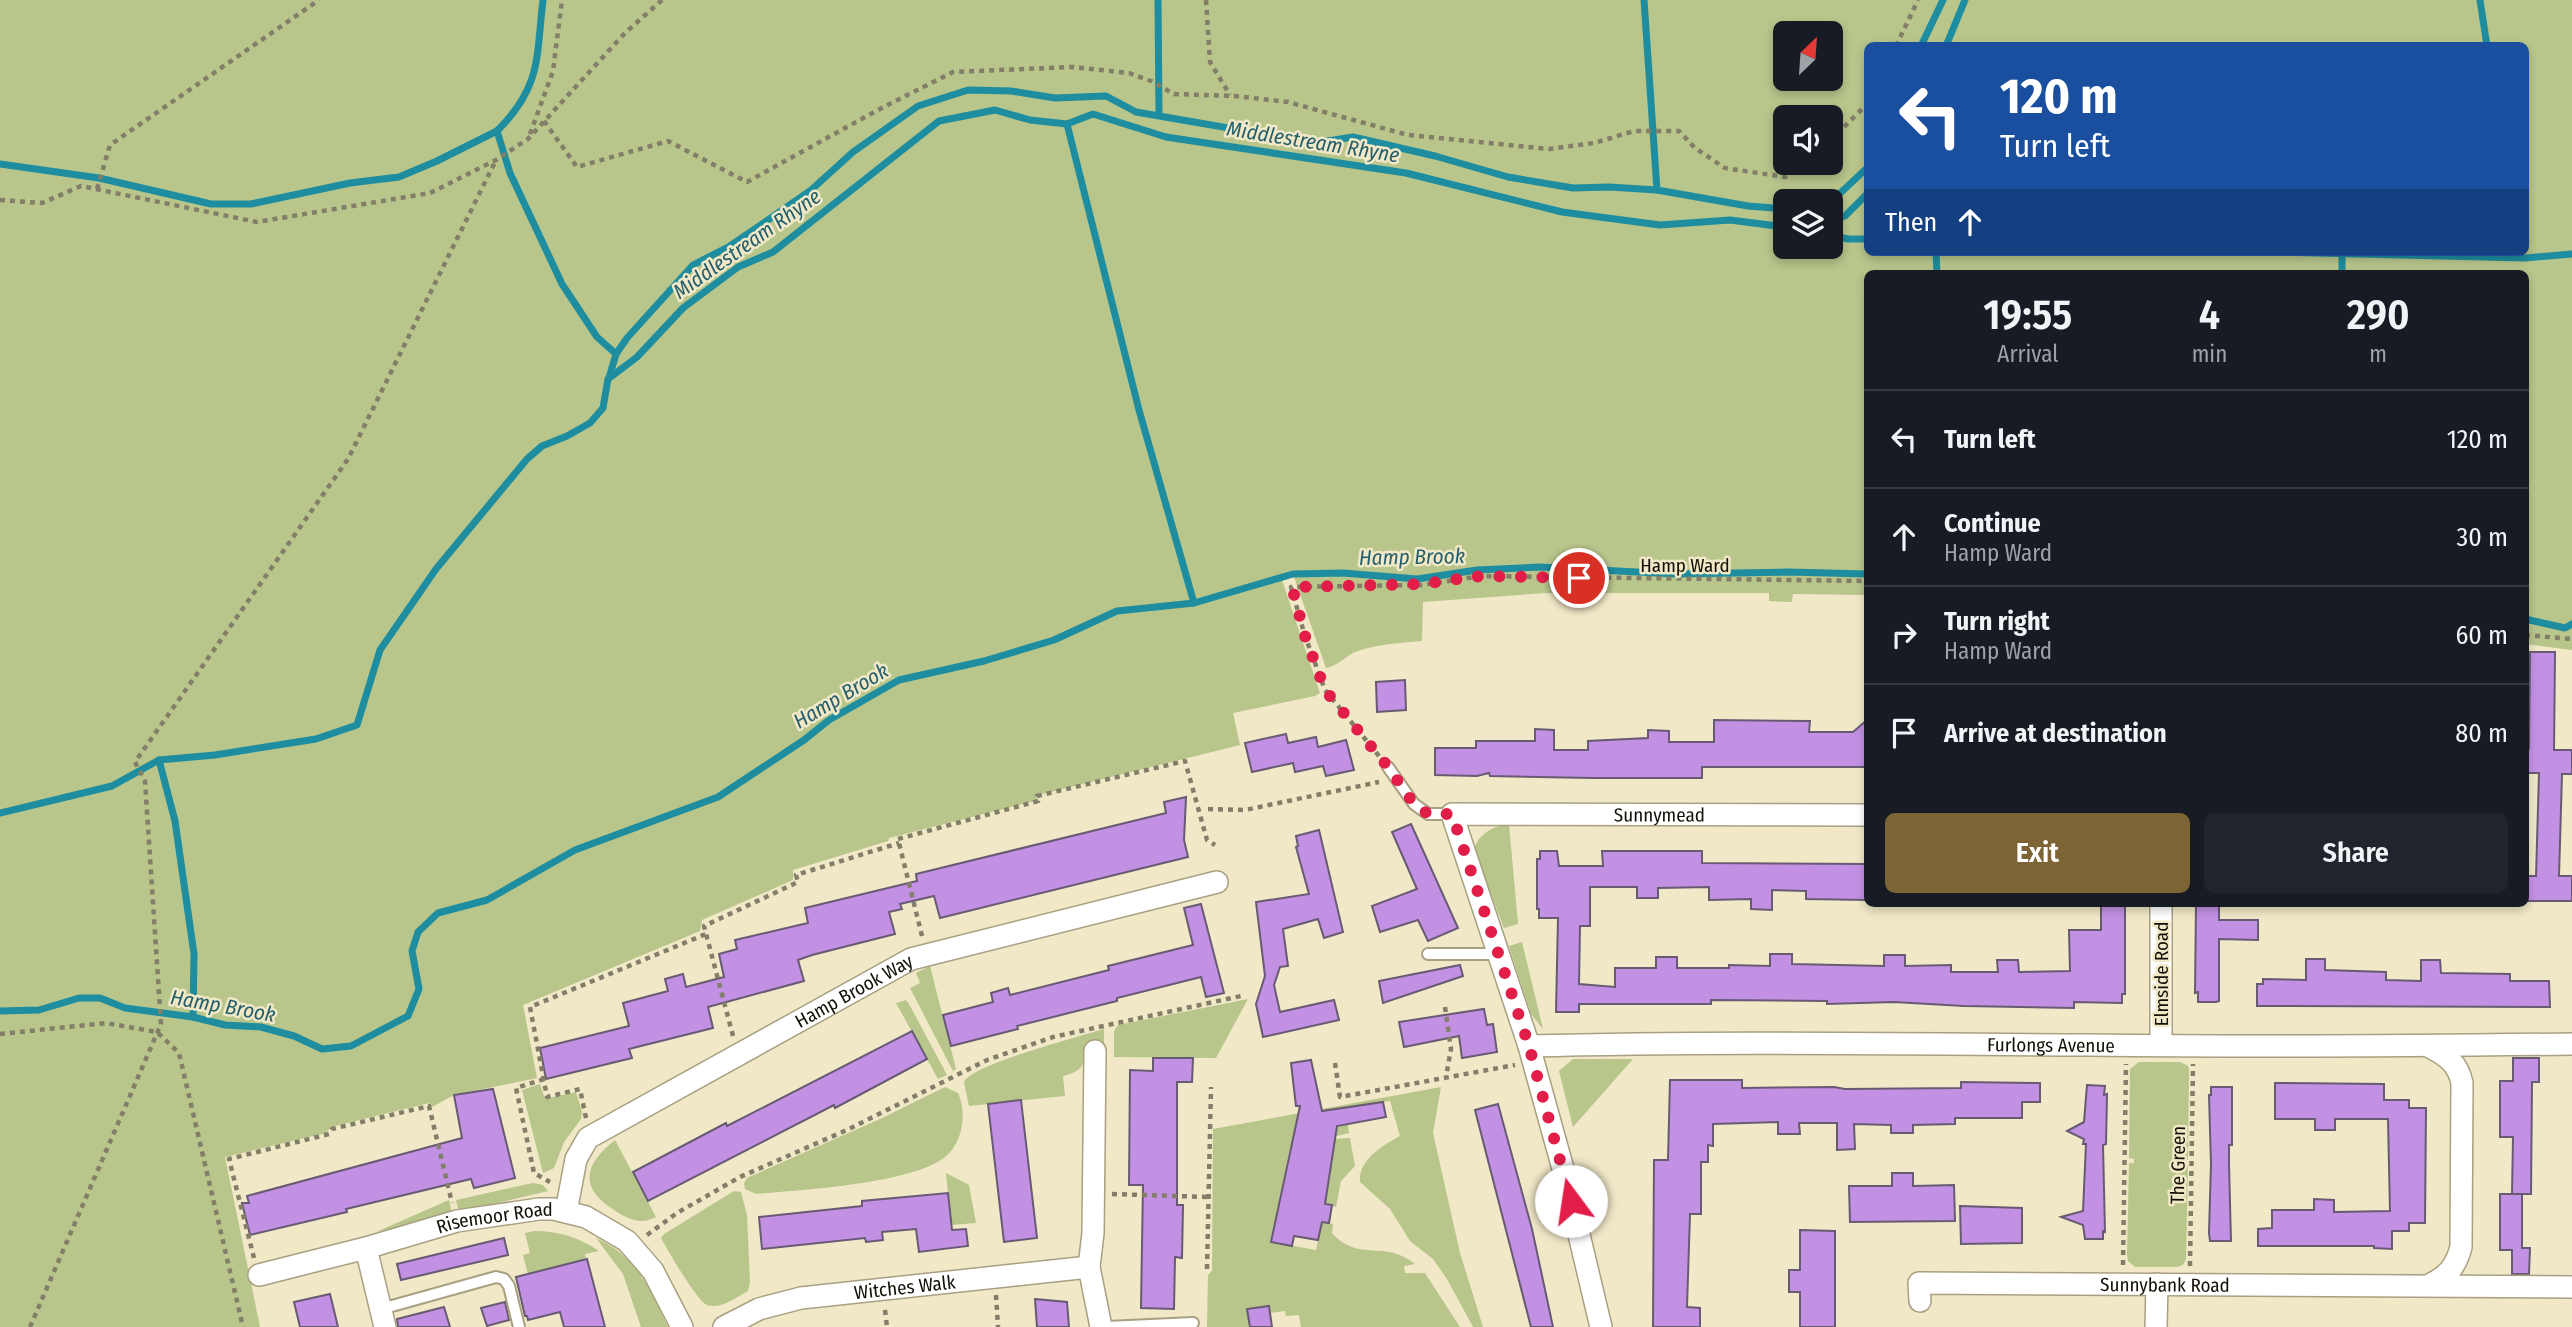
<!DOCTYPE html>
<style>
:root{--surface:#171b24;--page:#20242c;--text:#f1f3f6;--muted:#9ea1a6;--line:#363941;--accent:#7c6435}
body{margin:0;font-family:"Fira Sans Condensed",sans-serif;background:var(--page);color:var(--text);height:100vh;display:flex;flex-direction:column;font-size:26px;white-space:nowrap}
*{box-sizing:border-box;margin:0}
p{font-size:23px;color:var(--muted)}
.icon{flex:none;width:38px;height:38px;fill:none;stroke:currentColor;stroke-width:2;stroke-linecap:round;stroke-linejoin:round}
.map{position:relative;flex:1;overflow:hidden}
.panel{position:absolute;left:1864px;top:270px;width:665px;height:637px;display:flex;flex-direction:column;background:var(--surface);border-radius:10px;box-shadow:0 4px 10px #0003}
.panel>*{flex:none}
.hud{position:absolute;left:1864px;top:42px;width:665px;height:214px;border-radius:10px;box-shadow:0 4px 10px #0003;background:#1a4fa0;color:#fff;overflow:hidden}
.needle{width:46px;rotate:25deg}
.fabs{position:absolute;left:1773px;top:21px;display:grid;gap:14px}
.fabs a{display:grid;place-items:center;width:70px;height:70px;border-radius:10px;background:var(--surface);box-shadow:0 4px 10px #0003;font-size:35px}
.pin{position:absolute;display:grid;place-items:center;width:60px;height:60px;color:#fff;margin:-30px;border:4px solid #fff;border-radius:50%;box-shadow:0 2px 7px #0007}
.me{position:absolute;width:77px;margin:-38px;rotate:346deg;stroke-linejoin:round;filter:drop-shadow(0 0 5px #0008)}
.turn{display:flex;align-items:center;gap:24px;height:147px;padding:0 21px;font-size:32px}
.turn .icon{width:91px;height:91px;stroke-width:2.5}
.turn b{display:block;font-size:49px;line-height:60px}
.then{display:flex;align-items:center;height:66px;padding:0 21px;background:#0003;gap:14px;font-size:26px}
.eta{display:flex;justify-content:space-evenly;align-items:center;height:119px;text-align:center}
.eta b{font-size:42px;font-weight:600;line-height:49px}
.button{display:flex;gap:14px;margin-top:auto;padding:14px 21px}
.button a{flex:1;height:80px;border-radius:10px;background:var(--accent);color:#fff;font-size:28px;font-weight:600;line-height:80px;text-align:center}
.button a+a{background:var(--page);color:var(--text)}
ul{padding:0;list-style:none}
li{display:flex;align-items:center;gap:21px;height:98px;padding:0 21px;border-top:2px solid var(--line)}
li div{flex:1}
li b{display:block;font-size:26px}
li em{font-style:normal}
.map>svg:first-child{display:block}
.green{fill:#b8c58b;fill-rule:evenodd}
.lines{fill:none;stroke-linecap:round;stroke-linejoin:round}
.stream{stroke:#1d8d9f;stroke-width:7}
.building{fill:#c391e4;stroke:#685a73;stroke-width:2}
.service-casing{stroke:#a8a081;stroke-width:14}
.minor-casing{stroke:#a8a081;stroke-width:24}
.path{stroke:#837e68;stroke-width:4.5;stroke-dasharray:5 5;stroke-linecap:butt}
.service{stroke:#fff;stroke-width:10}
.minor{stroke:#fff;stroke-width:21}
.route{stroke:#e11d48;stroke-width:12;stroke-dasharray:0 21.6}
.labels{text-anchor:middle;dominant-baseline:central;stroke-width:5;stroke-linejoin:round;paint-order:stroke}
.street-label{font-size:19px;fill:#131006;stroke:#f0e8c7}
.water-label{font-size:21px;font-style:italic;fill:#255f6c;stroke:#f0e8c7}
</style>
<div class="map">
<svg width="2572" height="1327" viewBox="0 0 2572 1327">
<rect width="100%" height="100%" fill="#f0e8c7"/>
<g class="green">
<path d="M0,0H2572V650L2525,644V273H1867V595L1793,594L1792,602L1769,601V593H1545L1423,602L1422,641C1400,643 1377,644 1355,652C1345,657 1337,666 1326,668L1293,574L1281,577L1320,693L1315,696L1233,713L1240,745L1038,795L1035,801L889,838L888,841L793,870V880L702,920L700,931L523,1005L537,1078L454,1095L432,1107L429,1103L331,1127L326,1133L225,1157L260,1327H0ZM1785,33H1830V79H1785ZM1867,46H2525V252H1867ZM1785,117H1830V163H1785ZM1785,201H1830V247H1785Z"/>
<path d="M1509,824L1518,924L1504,928L1474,850C1477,835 1494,825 1509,824Z"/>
<path d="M1522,942L1543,1029L1531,1014L1509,946Z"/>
<path d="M930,966L956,1069L953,1071L910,988L920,983L916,973Z"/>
<path d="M1248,999L1216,1058L1114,1057V1031L1118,1025Z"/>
<path d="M906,1000L909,1004L947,1075L938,1079L896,1003Z"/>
<path d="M1104,1029V1046L1086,1045C1084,1065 1084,1071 1063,1076L1065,1096L969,1106L964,1082C971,1065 1081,1036 1104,1029Z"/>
<path d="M1573,1059H1633L1573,1127L1559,1071Z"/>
<path d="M2139,1062H2180L2188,1066L2189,1069L2188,1160H2184V1165H2188L2186,1259L2183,1265L2177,1267H2135L2128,1261L2127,1255L2129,1163H2134V1159L2129,1158L2130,1069Z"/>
<path d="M540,1084L545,1099L576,1092L582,1112L581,1119L564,1142L554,1168L543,1173L522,1090Z"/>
<path d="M945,1087L958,1093C968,1114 962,1147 941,1160C903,1184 802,1190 756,1194L745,1189L744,1183L747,1178L880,1119Z"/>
<path d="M1441,1087L1433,1133L1460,1253L1483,1327H1473L1447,1279L1433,1259L1410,1241L1390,1209L1360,1182C1358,1160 1383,1145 1400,1136L1390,1101L1346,1108L1349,1133L1290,1147L1271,1242L1316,1250L1322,1222L1333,1224L1332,1233C1358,1263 1385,1239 1415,1264L1404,1266L1405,1273H1425L1460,1327H1301L1299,1315L1286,1316L1285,1311L1270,1313L1269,1307L1247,1310L1250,1327H1207L1208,1275L1212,1271L1213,1129Z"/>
<path d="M1350,1138L1355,1166L1341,1181L1336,1207L1325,1204L1330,1174L1333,1139Z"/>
<path d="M615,1140L656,1217C639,1226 626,1218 611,1208C577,1185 587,1162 615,1140Z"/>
<path d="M946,1173L969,1185L976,1223L951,1225Z"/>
<path d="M533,1183L543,1185L548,1191L459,1212L456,1200Z"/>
<path d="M734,1191L741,1192L747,1215L750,1282L748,1291C737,1297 720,1310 707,1305C697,1301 667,1249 661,1238L664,1234Z"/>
<path d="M449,1200L452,1214L376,1232Z"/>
<path d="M534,1231C559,1231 578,1237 599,1251L585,1254L586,1260L528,1274L523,1255L530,1253L525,1233Z"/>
<path d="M596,1238C638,1257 649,1288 668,1327H641L623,1274Z"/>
</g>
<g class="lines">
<g class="stream">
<path d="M543,0C536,58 542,86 497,131L510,173L562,284L597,337L616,354"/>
<path d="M1158,0L1159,114"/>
<path d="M1644,0L1657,190"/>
<path d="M2480,0L2487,46"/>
<path d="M1921,46L1943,0"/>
<path d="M1946,46L1965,0"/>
<path d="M1067,124L1139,410L1194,603"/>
<path d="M0,164L99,178L211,204H251L350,183L399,177L437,161L497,131"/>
<path d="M1823,201L1835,198L1867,168"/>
<path d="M1830,221L1845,216L1867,194"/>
<path d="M1830,235L1848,239H1867"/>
<path d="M1936,252L1937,273"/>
<path d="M2271,252L2525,258L2572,254"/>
<path d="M2342,273V254"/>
<path d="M609,378L616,354L627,338L693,265L730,246L810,191L853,152L918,106L968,90L1011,91L1055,98L1106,96L1136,112L1315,143L1353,137L1435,156L1508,177L1573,188L1609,187L1657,190L1748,206L1785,209"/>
<path d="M2525,619L2565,628L2572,624"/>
<path d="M159,760L175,821L194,954L193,1017"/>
<path d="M0,813L112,786L159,760L215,755L316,739L357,725L380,650L436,569L527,459L542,446L567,436L590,423L603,408L608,379L637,357L683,308L738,267L773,252L939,121L995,110L1030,120L1067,124L1093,114L1166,137L1406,173L1562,212L1660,225L1730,220L1785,227"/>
<path d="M0,1011L39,1010L79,998H100L125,1008L193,1017L225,1025L261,1027L294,1036L322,1049L351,1046L408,1016L419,989L412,951L418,932L438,913L487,900L575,850L718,797L804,740L829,720L899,680L984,661L1054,640L1117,611L1194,603L1293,574L1343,573L1417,579L1477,570L1540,567L1676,574L1789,572L1867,574"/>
</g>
</g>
<g class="building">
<path d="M2530,652H2555L2554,750H2572V774H2562L2559,876H2572V901H2525V876H2536L2539,773H2525V749H2529Z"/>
<path d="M1405,680L1406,710L1377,712L1376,682Z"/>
<path d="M1714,720L1810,721L1809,732H1853L1867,720V767H1702V778H1593L1490,776L1489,773L1477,776L1435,775V748H1476V741H1535V729L1554,730V750H1588V741L1648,738V730L1669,731V742H1714Z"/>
<path d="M1286,734L1288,743L1316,737L1318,747L1346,740L1354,770L1326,776L1323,766L1295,772L1293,763L1252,772L1245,743Z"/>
<path d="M1186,797L1184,840L1188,857L940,918L934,896L900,904L902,909L889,912L895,934L812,955L798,960L804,981L708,1007L713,1028L629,1049L632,1058L546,1079L540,1048L629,1026L623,1003L668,991L665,979L683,974L686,987L724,977L719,954L737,949L735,940L808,923L805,908L917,881L916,874L1166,813L1164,802Z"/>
<path d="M1411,824L1458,928L1428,941L1418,920L1380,932L1372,906L1417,889L1392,832Z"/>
<path d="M1319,830L1343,932L1324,938L1318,919L1283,929L1288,966L1280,967L1274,985L1280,1012L1334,1000L1339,1020L1263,1037L1256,1004L1265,976L1256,902L1309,894L1296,847L1298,846L1296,836Z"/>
<path d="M1540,851H1557L1559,866H1603L1602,851H1702V863L1867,864V900L1806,899V891L1772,890V910L1751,909V899L1709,900V887L1658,888V898H1637V887H1590V926H1580L1579,984L1615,987V968H1656V957H1677V968H1729V965L1770,966V954H1792V964L1884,966V955H1905V966L1951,965V972H1998L1997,960H2018L2019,972L2070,971L2069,930H2101V903H2125V994H2122V1003L2074,1002V1008L1964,1006L1894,1002L1827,1004V1001L1711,1000V1004H1579V1012H1556L1558,918H1539V909H1537V859H1540Z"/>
<path d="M2196,903H2219V920H2258V940L2219,939V1001L2216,1002H2198V992L2195,993Z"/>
<path d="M1201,904L1224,993L1206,997L1201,977L1117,998V1001L1017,1026L1018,1029L951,1046L943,1015L993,1002L991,993L1008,988L1010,995L1109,970L1108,966L1193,945L1184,908Z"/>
<path d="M2306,959H2325V970L2386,972V980L2421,981V960H2440L2441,973L2510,974V981H2549L2550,1007L2257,1006V984H2263V979L2306,980Z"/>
<path d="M1460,965L1463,976L1383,1003L1379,981Z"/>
<path d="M1484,1009L1487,1025L1493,1024L1497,1052L1462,1058L1459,1036L1404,1047L1399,1022Z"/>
<path d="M912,1031L927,1059L835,1108L834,1105L648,1201L633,1172L726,1123L727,1126Z"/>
<path d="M1153,1058H1193L1192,1082H1177V1205H1183L1182,1258L1175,1257L1174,1309L1141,1308L1143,1185H1129L1130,1070L1153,1071Z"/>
<path d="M2513,1058H2539V1082H2532L2531,1194H2513H2522V1248H2530L2529,1274H2512V1250H2500V1194H2512L2513,1137H2500V1081H2513Z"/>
<path d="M1311,1060L1322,1111L1383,1102L1386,1117L1337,1126L1325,1204L1332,1205L1329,1223L1322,1222L1318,1240L1294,1236L1292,1246L1271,1242L1300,1106H1296L1291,1063Z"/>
<path d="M1670,1080H1742V1088L1834,1087L1845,1089L1961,1088V1082L2040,1083V1102H2022V1118H1955V1124L1913,1125V1133H1891V1125L1854,1124L1855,1149L1837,1150V1123H1799L1800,1134H1778V1122L1713,1124V1146L1708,1145V1162H1701V1214H1690L1687,1307L1700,1308V1327H1653L1654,1160H1668Z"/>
<path d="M2275,1083L2384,1084V1100H2409V1108H2426L2425,1223H2409V1231H2392V1249L2374,1248V1246H2258V1229L2272,1228V1210H2314V1199L2334,1200V1212L2390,1211L2388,1119H2335V1130H2315V1119H2275Z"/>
<path d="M2087,1085L2105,1086L2104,1095L2107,1094L2106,1144L2103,1145L2105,1232L2103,1231V1239H2085L2083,1225L2061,1217L2083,1211L2086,1144H2083L2084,1139L2067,1131L2084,1122Z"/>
<path d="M2211,1087H2232V1145H2229V1164L2231,1241H2210L2209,1233L2211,1164L2209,1095H2211Z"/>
<path d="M493,1089L515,1178L474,1188L471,1179L346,1209L347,1212L250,1235L242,1203H249L247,1196L462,1138L454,1095Z"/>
<path d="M1021,1100L1037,1238L1004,1242L988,1104Z"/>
<path d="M1498,1104L1532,1229L1553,1327H1531L1475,1110Z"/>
<path d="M1892,1173H1913V1186L1954,1185L1955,1221L1850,1222L1849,1186H1892Z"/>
<path d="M948,1193L952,1230L966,1229L968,1246L919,1252L916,1229L882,1232L883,1240L866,1242L865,1238L762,1249L759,1217L862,1206V1201Z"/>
<path d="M1960,1206L2022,1208V1243L1961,1244Z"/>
<path d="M1800,1230L1835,1231V1327H1800V1292H1789V1270H1800Z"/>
<path d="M504,1238L508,1255L401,1280L397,1264Z"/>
<path d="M587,1259L605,1327H564L560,1312L528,1320L527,1316H525L516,1277Z"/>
<path d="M330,1294L338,1327H300L294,1302Z"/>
<path d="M1035,1299L1067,1302L1069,1327H1037Z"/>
<path d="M505,1302L509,1320L487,1326L481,1308Z"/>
<path d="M1269,1306L1272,1327H1250L1247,1309Z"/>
<path d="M444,1307L450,1327H398L397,1319Z"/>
</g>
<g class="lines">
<defs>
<g id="service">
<path d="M1388,767L1414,804L1428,814H1452"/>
<path d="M1428,954H1498"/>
<path d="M381,1309L496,1277L504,1279L509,1286L519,1327"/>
<path d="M1107,1327L1193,1323"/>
</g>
<g id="minor">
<path d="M2161,903V1045"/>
<path id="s1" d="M1529,1046C1716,1041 1903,1044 2090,1045C2251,1047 2411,1046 2572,1044"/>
<path d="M2428,1046C2446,1055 2458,1063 2462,1083L2461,1247C2456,1266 2448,1276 2431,1284"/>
<path d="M1095,1051L1093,1233L1089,1267L1101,1327"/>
<path id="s2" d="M566,1212L576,1159L588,1138L911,959L1217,882"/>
<path d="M366,1248L385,1327"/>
<path id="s3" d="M259,1275L366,1248L457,1221L539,1209H554L586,1217L627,1241L653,1271L682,1327"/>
<path id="s4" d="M1920,1301L1919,1283L2572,1287"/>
<path id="s5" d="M724,1327L759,1309L801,1298L1089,1267"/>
<path id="s6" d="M1601,1327L1565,1176L1529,1046L1452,814L1867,815"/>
<path d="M2156,1327L2157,1284"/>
</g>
</defs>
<use href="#service" class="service-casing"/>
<use href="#minor" class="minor-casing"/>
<g class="path">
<path d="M1206,0L1210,62L1230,95"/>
<path d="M1896,46L1918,0"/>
<path d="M544,121L577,167L668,141L747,182L876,111L953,72L1072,67L1129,73L1151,81L1174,94L1235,96L1288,102L1408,135L1549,149L1594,143L1634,131H1679L1695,148L1725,168L1785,177L1808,163"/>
<path d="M530,134L553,71L562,0"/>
<path d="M1830,141L1867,104"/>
<path d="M97,189L110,145L319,0"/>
<path d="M0,200L42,203L81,186L257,222L430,193L496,160L528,139L624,34L662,0"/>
<path d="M2525,635L2572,639"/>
<path d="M1379,756L1325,690L1305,636L1291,587L1422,585L1481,576L1867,581"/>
<path d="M1208,809L1245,810L1379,782"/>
<path d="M922,936L898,839L1038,801L1037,796L1185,761L1207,840L1215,845"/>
<path d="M1445,1007L1451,1049L1446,1077"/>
<path d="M0,1034L106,1023L157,1032L179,1053L243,1327"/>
<path d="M733,1036L704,926L798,882L796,875L899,843"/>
<path d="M1335,1063L1340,1097L1515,1065"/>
<path d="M544,1079L516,1088L534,1173L550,1182"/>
<path d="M586,1118L580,1089L547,1097L530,1007L706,934"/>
<path d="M1112,1194L1207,1197"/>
<path d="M647,1235L677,1213L740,1177L849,1129L987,1060L1053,1037L1241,996"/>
<path d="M254,1258L229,1159L329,1134L332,1129L429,1106L452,1203"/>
<path d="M2123,1265L2126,1064"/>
<path d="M2190,1266L2193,1064"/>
<path d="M1207,1269L1211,1087"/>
<path d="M996,1295L998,1327"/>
<path d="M885,1310L887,1327"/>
<path d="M30,1327L161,1024L145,781L135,762L348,459L496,160"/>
</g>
<use href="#service" class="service"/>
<use href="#minor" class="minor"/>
</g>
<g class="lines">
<path class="route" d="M1571,1201L1529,1046L1452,814H1428L1414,804L1388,767L1325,690L1305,636L1292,587L1422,584L1481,576L1579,578"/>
</g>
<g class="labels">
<g class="street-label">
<text x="1685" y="565">Hamp Ward</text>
<text stroke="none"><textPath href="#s6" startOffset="742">Sunnymead</textPath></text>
<text transform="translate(2161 974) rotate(-90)">Elmside Road</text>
<text stroke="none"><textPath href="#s2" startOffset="382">Hamp Brook Way</textPath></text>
<text stroke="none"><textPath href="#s1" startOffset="522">Furlongs Avenue</textPath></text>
<text transform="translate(2178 1165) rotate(-89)">The Green</text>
<text stroke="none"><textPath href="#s3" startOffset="243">Risemoor Road</textPath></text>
<text stroke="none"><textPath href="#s4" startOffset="264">Sunnybank Road</textPath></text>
<text stroke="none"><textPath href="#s5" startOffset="187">Witches Walk</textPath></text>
</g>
<g class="water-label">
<text transform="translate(1313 142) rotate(9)">Middlestream Rhyne</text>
<text transform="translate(747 244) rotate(-35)">Middlestream Rhyne</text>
<text transform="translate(1412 557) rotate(-1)">Hamp Brook</text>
<text transform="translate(841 696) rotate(-31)">Hamp Brook</text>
<text transform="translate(223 1006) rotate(10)">Hamp Brook</text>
</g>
</g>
</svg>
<div class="fabs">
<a><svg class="needle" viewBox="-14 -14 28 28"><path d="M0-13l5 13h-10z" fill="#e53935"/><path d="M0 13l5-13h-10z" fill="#9ea1a6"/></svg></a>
<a><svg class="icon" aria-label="sound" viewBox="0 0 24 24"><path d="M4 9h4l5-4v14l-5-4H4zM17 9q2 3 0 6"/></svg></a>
<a><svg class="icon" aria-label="layers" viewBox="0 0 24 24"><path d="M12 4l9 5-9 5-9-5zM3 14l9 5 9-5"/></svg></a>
</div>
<div class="pin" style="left:1579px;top:578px;background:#d93025"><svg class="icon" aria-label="arrive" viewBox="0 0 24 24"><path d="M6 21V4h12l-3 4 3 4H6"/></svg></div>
<svg class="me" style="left:1571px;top:1201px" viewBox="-20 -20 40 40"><circle r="19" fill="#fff"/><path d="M0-13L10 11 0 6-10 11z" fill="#e11d48"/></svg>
<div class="hud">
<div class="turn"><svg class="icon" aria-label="left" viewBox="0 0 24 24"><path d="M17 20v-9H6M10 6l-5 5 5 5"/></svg><div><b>120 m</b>Turn left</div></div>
<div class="then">Then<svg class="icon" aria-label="ahead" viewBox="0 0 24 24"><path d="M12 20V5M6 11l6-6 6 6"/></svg></div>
</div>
<section class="panel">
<div class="eta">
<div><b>19:55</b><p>Arrival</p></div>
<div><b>4</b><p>min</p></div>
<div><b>290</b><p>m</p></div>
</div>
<ul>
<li><svg class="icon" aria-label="left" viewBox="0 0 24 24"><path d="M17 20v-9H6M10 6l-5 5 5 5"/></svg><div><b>Turn left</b></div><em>120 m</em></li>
<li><svg class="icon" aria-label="ahead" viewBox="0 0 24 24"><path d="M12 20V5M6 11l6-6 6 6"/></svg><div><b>Continue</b><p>Hamp Ward</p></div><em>30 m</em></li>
<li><svg class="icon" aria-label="right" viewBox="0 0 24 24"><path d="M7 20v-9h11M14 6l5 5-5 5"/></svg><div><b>Turn right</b><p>Hamp Ward</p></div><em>60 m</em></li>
<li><svg class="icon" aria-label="arrive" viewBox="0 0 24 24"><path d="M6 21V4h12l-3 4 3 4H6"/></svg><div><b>Arrive at destination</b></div><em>80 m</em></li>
</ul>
<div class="button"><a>Exit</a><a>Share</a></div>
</section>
</div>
